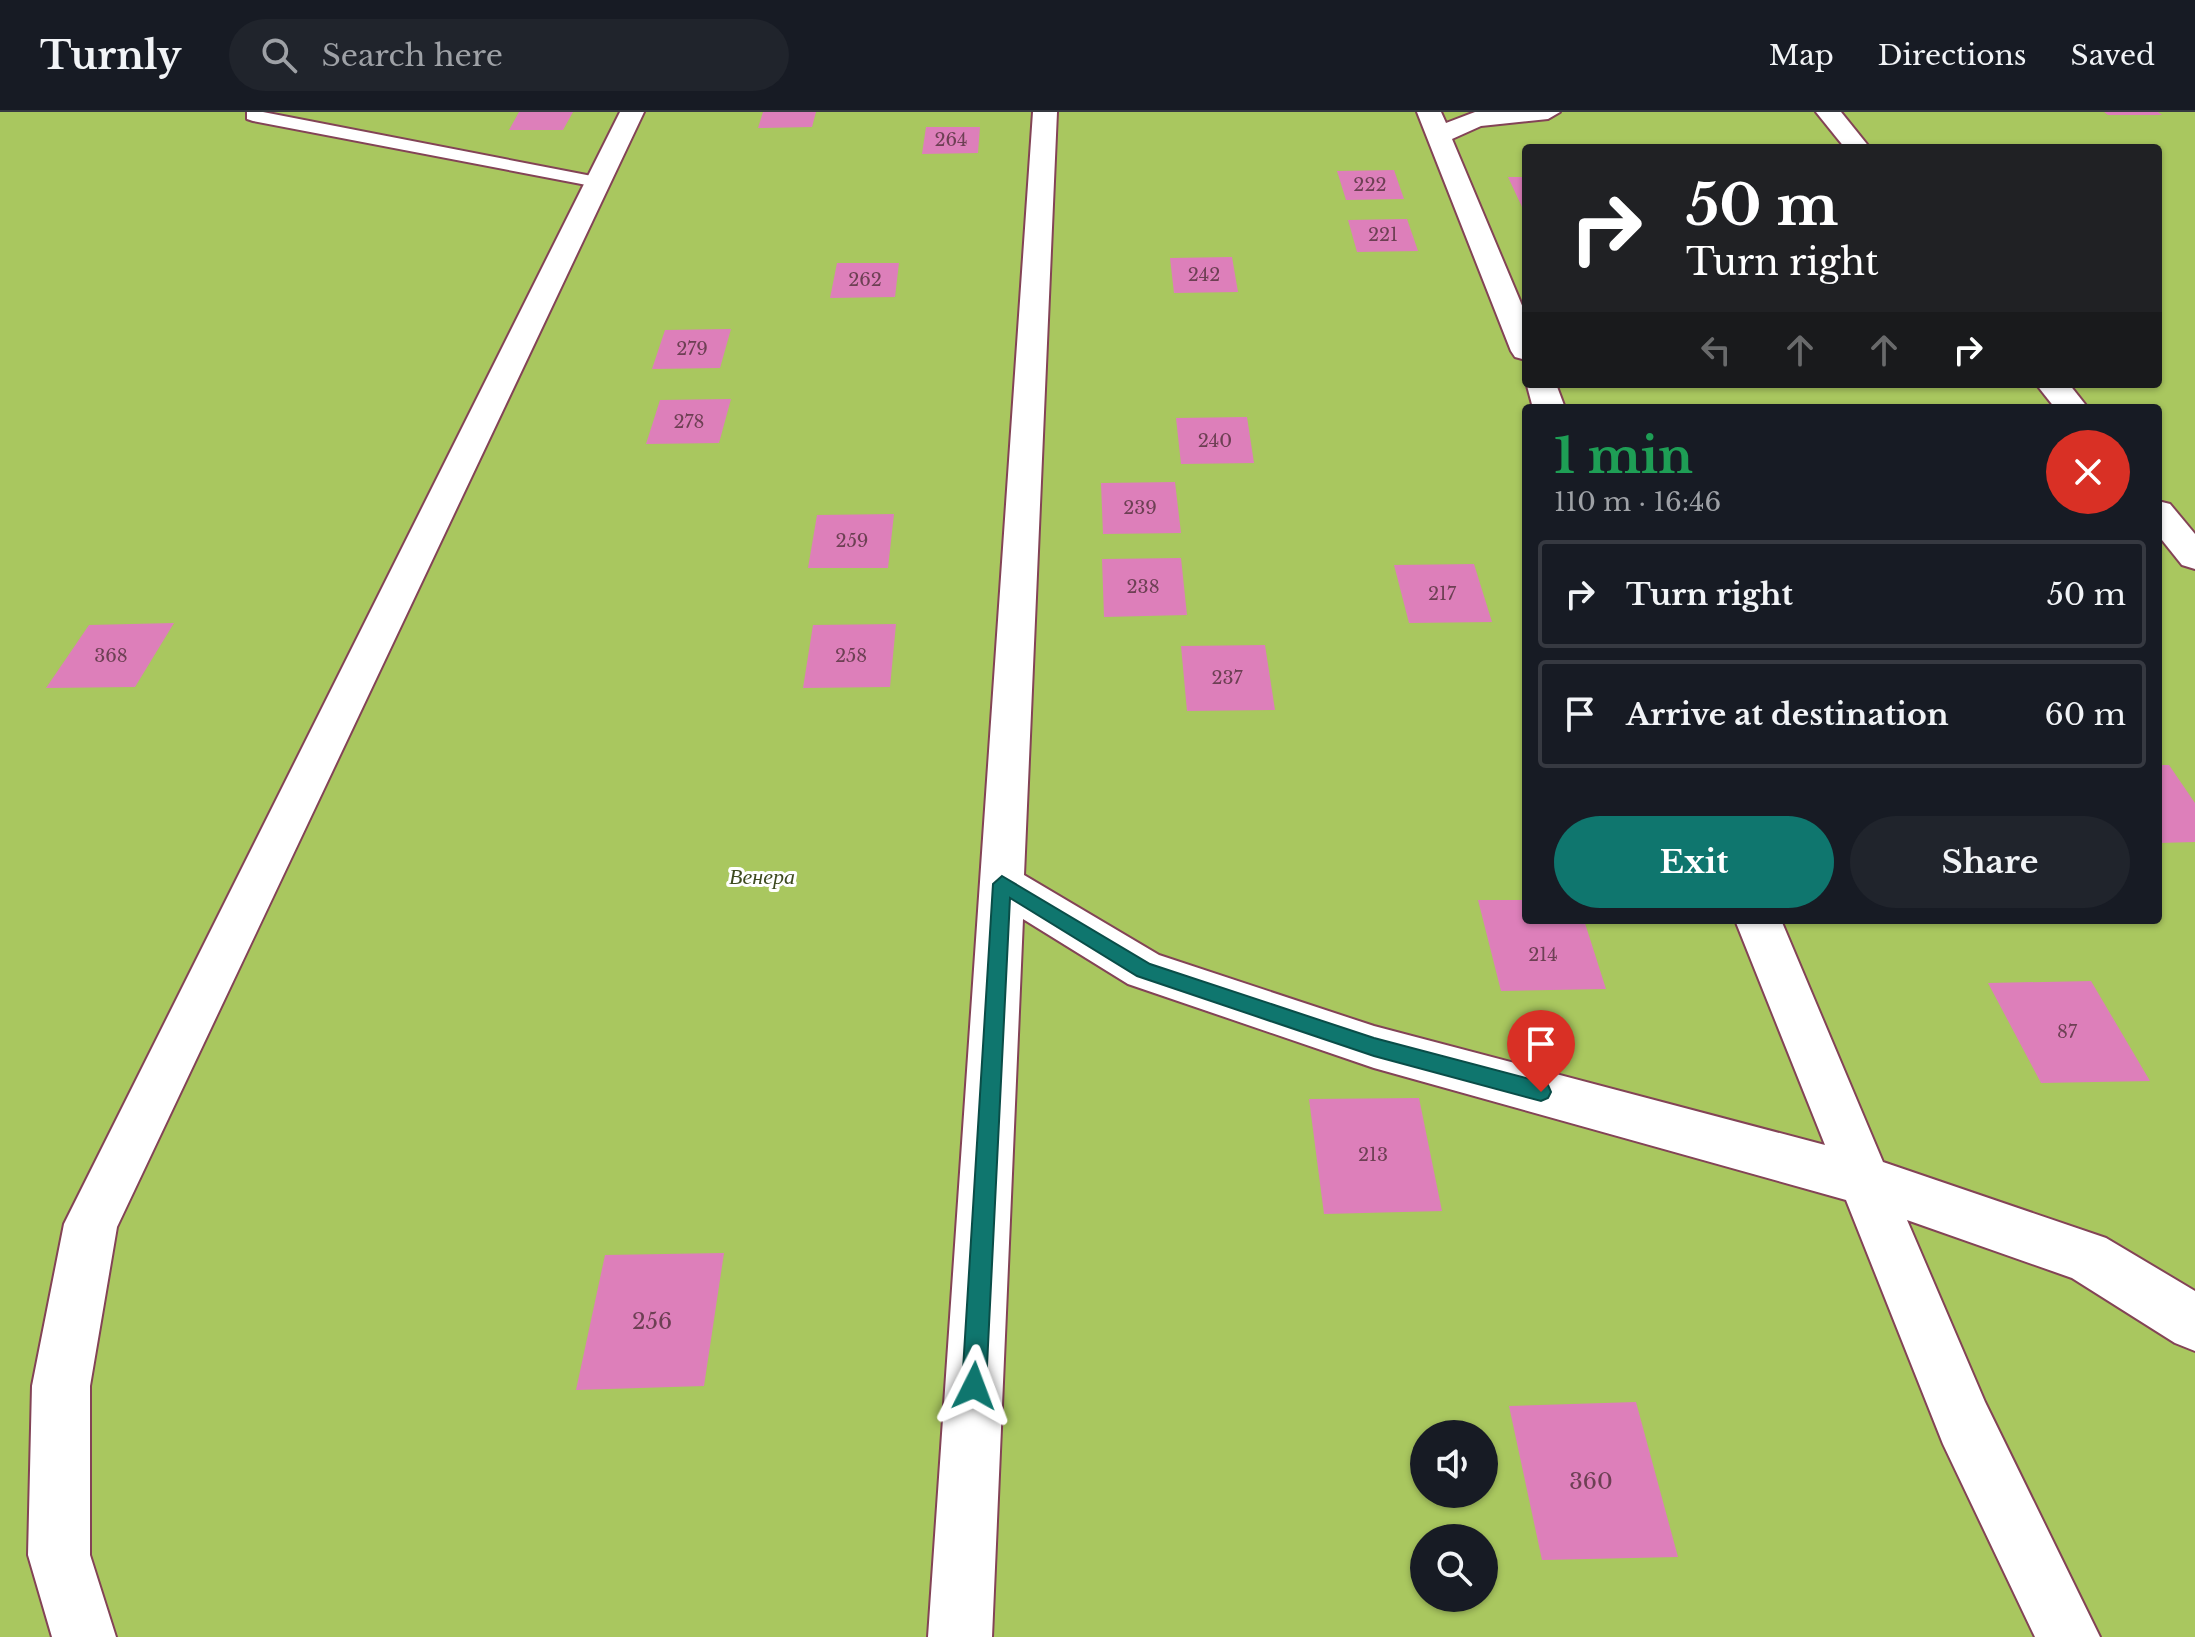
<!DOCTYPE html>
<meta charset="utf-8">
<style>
:root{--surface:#171b24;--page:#20242c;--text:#f1f3f6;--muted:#9ea1a6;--line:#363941;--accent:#0f766e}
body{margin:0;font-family:"Libre Baskerville",serif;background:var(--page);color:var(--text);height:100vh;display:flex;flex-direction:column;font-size:30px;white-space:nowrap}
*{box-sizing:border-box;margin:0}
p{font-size:26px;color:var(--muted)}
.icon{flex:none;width:44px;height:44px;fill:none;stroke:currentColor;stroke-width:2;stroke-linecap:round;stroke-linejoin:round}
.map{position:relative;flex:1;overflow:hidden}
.panel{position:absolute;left:1522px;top:292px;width:640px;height:520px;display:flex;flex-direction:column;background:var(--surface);border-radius:8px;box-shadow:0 2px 6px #0004}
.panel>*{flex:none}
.hud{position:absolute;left:1522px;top:32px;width:640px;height:244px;border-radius:8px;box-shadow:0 2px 6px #0004;background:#202124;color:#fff;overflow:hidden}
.tools{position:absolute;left:1410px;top:1308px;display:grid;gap:16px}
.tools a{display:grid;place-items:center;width:88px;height:88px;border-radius:50%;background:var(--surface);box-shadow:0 2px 6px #0004;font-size:40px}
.pin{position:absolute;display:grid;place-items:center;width:68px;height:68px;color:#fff;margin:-82px -34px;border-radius:50% 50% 50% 0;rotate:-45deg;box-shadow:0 0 8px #0007}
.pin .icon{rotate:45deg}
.me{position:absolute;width:88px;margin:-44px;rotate:3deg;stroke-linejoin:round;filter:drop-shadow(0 0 6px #0008)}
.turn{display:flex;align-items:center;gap:28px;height:168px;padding:0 32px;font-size:36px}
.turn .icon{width:104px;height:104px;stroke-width:2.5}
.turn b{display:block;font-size:56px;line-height:68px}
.lanes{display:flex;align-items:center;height:76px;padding:0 32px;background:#0003;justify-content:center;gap:40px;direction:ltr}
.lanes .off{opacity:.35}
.round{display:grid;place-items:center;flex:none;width:84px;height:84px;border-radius:42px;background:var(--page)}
.headline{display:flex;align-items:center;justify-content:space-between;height:136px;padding:0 32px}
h1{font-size:48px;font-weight:800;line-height:60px;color:#1e9e55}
.action{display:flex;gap:16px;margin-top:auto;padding:16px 32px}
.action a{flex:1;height:92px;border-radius:48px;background:var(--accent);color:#fff;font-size:32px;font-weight:800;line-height:92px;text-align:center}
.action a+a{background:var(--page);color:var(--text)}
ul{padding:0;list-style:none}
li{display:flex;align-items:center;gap:24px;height:108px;margin:0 16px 12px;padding:0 16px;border:4px solid var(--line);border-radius:8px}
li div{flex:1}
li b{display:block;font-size:30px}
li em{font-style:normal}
header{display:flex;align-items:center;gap:48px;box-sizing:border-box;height:112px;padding:0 40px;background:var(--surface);border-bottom:2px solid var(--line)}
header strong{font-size:38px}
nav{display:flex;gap:44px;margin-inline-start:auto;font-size:28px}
.search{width:560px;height:72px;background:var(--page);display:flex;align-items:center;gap:20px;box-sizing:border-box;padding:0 28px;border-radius:44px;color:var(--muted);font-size:30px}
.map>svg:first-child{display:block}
.green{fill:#a9c75f;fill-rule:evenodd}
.building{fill:#dd7fba}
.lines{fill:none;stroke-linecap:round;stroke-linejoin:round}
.service-casing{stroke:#834356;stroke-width:4}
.minor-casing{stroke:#834356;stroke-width:4}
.service{fill:#fff;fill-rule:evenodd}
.minor{fill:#fff;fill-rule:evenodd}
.route{fill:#0f766e;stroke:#0a4d48;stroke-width:2}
.labels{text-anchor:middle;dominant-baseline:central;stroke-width:6;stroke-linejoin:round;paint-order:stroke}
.number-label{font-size:18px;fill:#6d4054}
.park-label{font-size:22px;font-style:italic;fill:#3d4a1f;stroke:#fff}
.near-number-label{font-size:22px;fill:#6d4054}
</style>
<header>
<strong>Turnly</strong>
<div class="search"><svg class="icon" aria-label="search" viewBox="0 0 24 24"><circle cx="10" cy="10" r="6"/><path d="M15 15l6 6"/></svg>Search here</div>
<nav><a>Map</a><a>Directions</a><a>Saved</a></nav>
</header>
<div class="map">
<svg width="2195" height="1525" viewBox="0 0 2195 1525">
<rect width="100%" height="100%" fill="#f7d7de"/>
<path class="green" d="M0,0H2195V1525H0ZM1526,36H2158V272H1526ZM1526,296H2158V808H1526ZM1424,1322H1484V1382H1424ZM1424,1426H1484V1486H1424Z"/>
<g class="building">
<path d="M519,0H573L563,18H509Z"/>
<path d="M763,0H816L812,15L758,16Z"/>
<path d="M2104,0H2158L2162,3H2108Z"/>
<path d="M926,15H980L978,41L922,42Z"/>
<path d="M1394,58L1404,87L1346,88L1337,59Z"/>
<path d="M1508,65H1526V94L1522,95Z"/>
<path d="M1407,107L1418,139L1357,140L1348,108Z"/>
<path d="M1232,145L1238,180L1174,181L1170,146Z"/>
<path d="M837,151H899L895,185L830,186Z"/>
<path d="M731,217L720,256L652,257L665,218Z"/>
<path d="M731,287L719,331L646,332L660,288Z"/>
<path d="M1247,305L1254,351L1181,352L1176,306Z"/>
<path d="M1175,370L1181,421L1103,422L1101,371Z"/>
<path d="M894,402L888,456H808L817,403Z"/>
<path d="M1181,446L1187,503L1104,505L1102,447Z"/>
<path d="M1474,452L1492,510L1409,511L1394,453Z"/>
<path d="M174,511L135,575L46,576L89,513Z"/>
<path d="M896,512L890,575L803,576L813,513Z"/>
<path d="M1265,533L1275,598L1187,599L1181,534Z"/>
<path d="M2158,653H2169L2195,691V730L2158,731Z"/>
<path d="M1478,788H1526V808H1584L1606,877L1501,879Z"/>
<path d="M2091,869L2150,969L2041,971L1988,871Z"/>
<path d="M1419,986L1442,1099L1324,1102L1309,987Z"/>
<path d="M724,1141L704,1274L576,1278L605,1143Z"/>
<path d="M1636,1290L1678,1445L1542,1448L1509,1294Z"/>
</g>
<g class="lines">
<defs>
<path id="service" d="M247,0H263L597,65L606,70L597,75L253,9L247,7Z"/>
<g id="minor">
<path d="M620,0H644L117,1115L90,1274V1443L116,1525H52L28,1443L32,1274L64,1112Z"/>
<path d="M1033,0H1057L1024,763L1159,843L1374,914L1825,1033L1735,808H1781L1883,1050L2106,1126L2195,1179V1239L2175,1231L2072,1166L1907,1108L1985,1290L2100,1525H2035L1943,1332L1846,1088L1374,956L1128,872L1023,807L992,1525H928Z"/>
<path d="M1417,0H1441L1446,11L1475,0H1560L1548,7L1481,14L1452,27L1526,203V248L1515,245L1511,239Z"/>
<path d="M1816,0H1841L1870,36H1845Z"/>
<path d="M1526,270L1556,272L1565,296H1533Z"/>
<path d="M2036,272H2069L2088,296H2055Z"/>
<path d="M2158,389L2170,392L2195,422V457L2182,453L2158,423Z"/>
</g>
</defs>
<use href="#service" class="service-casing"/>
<use href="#minor" class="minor-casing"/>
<use href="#service" class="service"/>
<use href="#minor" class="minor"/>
</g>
<path class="route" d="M1002,764L1150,852L1374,926L1541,970L1548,973L1551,980L1548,986L1541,989L1374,944L1137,864L1010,786L986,1274L982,1282L974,1286L966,1282L962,1274L993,772Z"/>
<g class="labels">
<g class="number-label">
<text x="951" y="28">264</text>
<text x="1370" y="73">222</text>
<text x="1383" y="123">221</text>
<text x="1204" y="163">242</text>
<text x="865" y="168">262</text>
<text x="692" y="237">279</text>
<text x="689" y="310">278</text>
<text x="1215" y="329">240</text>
<text x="1140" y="396">239</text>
<text x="852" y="429">259</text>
<text x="1143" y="475">238</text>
<text x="1442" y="482">217</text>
<text x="111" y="544">368</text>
<text x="851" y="544">258</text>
<text x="1227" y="566">237</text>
<text x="1543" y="843">214</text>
<text x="2067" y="920">87</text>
<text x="1373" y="1043">213</text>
</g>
<g class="park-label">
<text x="762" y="764">Венера</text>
</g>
<g class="near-number-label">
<text x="652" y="1209">256</text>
<text x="1591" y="1369">360</text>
</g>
</g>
</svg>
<div class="tools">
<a><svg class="icon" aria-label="sound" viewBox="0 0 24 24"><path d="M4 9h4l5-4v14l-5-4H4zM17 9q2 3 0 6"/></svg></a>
<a><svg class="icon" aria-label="search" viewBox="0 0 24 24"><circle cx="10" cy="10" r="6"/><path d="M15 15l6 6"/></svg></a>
</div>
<div class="pin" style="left:1541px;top:980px;background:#d93025"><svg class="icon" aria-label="arrive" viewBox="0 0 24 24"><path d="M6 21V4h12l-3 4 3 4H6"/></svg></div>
<svg class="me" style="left:974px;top:1274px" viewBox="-20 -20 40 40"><path d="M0-17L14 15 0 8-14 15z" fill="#0f766e" stroke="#fff" stroke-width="4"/></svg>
<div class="hud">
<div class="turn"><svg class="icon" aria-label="right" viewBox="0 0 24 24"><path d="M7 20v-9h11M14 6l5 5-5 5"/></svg><div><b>50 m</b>Turn right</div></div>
<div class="lanes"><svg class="icon off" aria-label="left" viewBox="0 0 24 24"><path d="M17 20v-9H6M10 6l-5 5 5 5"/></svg><svg class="icon off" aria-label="ahead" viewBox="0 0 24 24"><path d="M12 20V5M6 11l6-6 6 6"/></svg><svg class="icon off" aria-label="ahead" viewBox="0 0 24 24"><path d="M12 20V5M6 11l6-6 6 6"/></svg><svg class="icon" aria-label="right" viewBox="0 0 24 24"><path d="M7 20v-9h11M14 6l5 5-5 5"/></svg></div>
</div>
<section class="panel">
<div class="headline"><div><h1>1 min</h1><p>110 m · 16:46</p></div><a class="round" style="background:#d93025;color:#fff"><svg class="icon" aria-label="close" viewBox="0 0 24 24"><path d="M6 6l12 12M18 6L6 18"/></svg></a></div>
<ul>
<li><svg class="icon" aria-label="right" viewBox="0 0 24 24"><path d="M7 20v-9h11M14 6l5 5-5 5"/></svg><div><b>Turn right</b></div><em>50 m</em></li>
<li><svg class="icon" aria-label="arrive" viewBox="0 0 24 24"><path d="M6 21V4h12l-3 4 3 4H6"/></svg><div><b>Arrive at destination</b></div><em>60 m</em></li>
</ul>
<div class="action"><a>Exit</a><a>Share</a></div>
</section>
</div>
